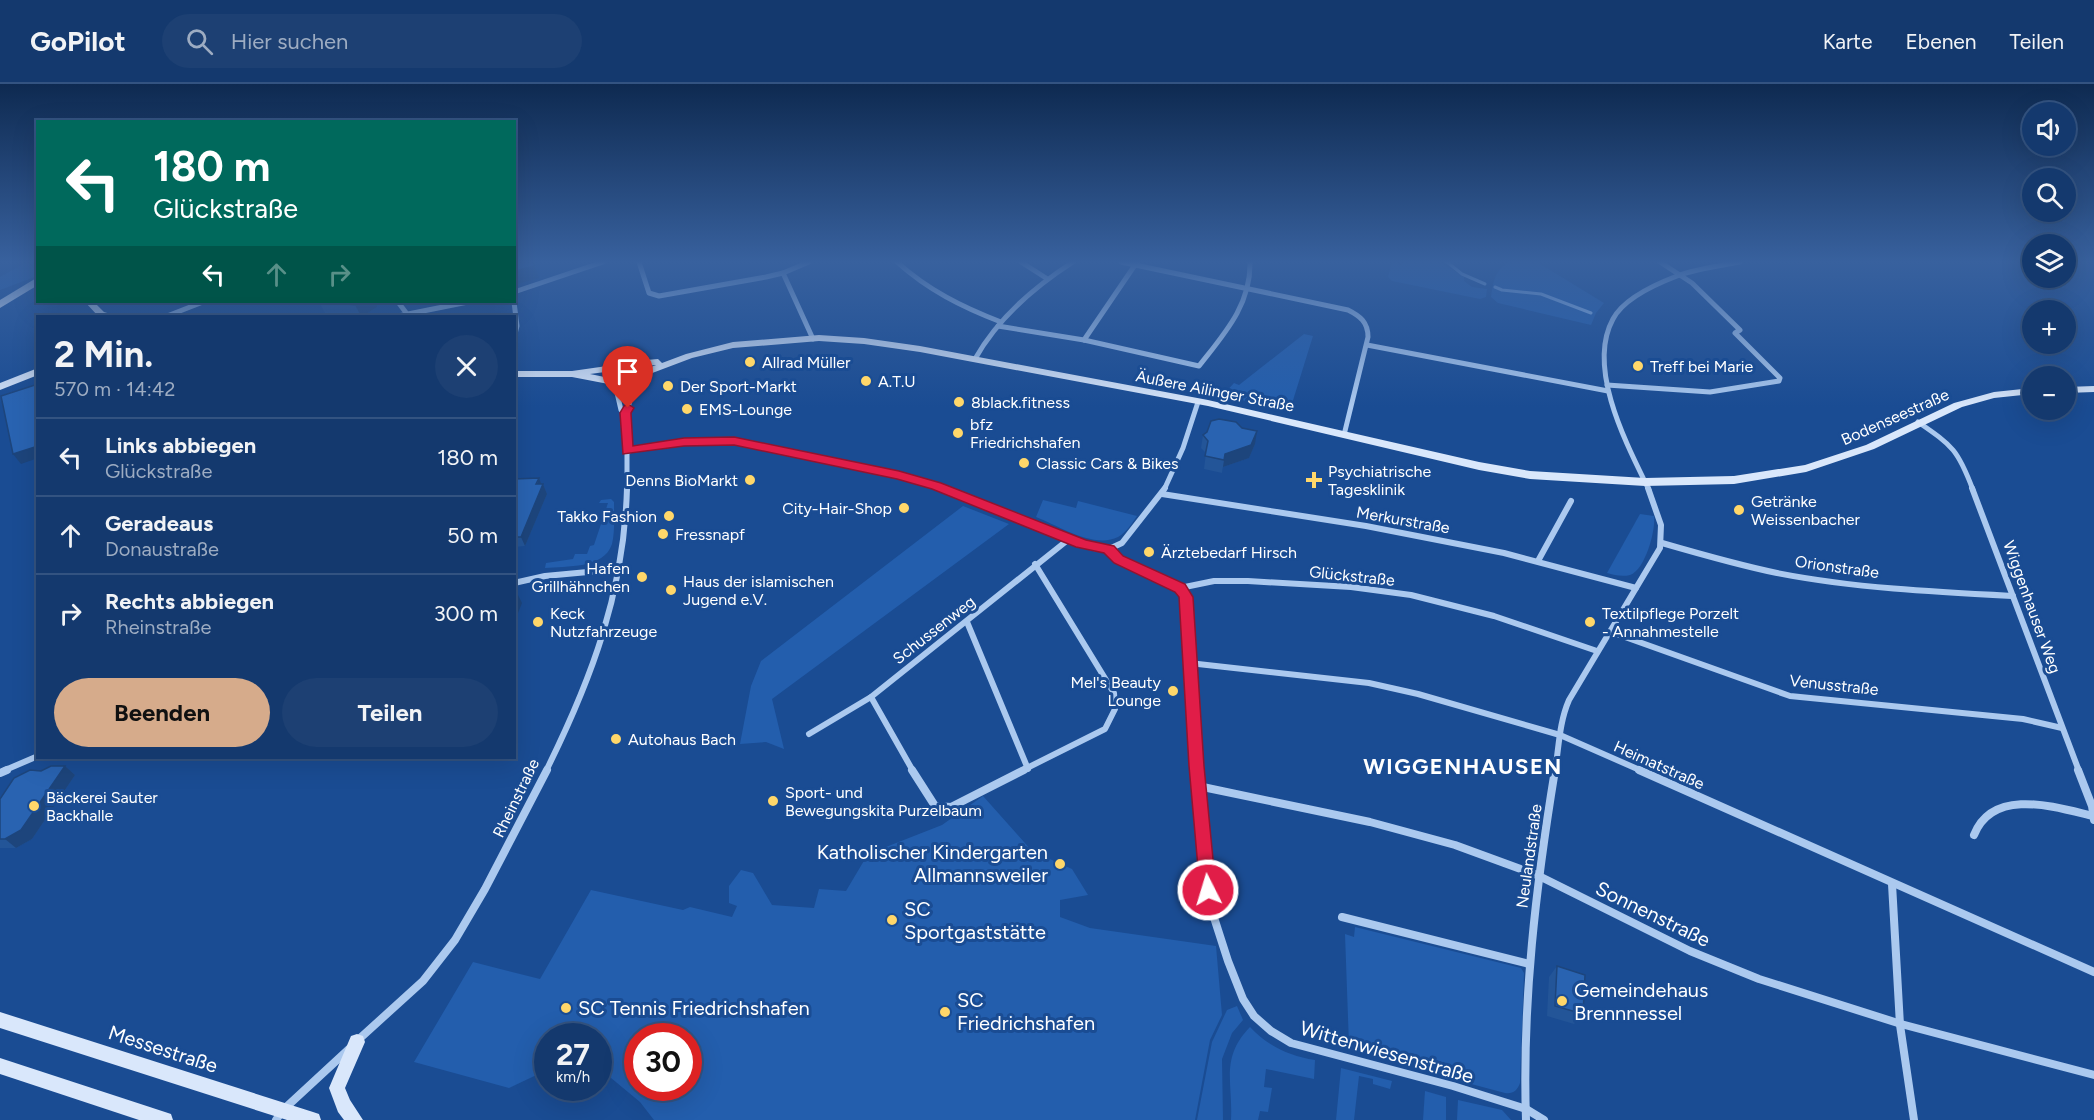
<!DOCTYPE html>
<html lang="de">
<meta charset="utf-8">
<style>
:root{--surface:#14396e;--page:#1d4073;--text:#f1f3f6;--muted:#9dacc2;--line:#335381;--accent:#d6ab8b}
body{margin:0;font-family:Figtree,sans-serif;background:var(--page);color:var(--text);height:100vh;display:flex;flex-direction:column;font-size:22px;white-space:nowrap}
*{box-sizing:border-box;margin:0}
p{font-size:20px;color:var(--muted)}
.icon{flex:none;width:33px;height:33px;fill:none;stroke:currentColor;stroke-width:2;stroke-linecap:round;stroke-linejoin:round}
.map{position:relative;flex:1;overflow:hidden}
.panel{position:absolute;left:36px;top:231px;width:480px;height:444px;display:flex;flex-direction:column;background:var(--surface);border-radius:0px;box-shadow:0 6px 24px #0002,0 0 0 2px var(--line)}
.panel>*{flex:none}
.banner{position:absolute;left:36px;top:36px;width:480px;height:183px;border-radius:0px;box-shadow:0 6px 24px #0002,0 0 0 2px var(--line);background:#00695c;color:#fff;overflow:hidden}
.controls{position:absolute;left:2022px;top:18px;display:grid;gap:12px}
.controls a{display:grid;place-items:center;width:54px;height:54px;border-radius:50%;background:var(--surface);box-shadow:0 6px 24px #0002,0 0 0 2px var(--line);font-size:30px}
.speed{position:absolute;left:534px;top:939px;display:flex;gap:12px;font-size:30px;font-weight:700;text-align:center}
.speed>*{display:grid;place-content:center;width:78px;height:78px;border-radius:50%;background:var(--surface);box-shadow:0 6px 24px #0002,0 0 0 2px var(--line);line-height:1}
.speed small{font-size:15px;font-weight:400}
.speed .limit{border:9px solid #d22;background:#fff;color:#111}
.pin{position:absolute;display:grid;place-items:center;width:51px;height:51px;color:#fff;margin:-62px -26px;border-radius:50% 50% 50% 0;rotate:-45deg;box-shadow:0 0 6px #0007}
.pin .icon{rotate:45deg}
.me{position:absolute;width:66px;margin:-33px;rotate:355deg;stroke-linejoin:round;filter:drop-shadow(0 0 4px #0008)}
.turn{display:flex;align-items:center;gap:21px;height:126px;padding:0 18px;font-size:27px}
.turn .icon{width:78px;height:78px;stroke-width:2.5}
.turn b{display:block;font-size:42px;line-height:51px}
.lanes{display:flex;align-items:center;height:57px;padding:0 18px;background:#0003;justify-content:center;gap:30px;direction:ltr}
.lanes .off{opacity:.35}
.round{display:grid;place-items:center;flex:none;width:63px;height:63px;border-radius:32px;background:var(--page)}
.headline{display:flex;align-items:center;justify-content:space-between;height:102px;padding:0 18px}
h1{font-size:36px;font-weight:700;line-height:45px}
.primary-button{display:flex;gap:12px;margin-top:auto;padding:12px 18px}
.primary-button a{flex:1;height:69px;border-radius:36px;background:var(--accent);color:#111;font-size:24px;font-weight:700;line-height:69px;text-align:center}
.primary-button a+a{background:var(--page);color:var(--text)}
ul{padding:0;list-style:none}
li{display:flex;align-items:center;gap:18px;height:78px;padding:0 18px;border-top:2px solid var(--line)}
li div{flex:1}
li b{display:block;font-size:22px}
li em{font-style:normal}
header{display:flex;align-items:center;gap:36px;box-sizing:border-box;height:84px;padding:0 30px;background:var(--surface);border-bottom:2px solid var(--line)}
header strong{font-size:28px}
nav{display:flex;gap:33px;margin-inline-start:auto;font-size:21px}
.search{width:420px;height:54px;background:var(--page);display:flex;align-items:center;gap:15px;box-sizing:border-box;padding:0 21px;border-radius:33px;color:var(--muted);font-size:22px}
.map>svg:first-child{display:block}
.green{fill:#235ead;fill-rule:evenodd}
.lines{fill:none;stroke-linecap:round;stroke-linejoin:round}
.stream{stroke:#9ec3f1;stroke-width:3}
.street-far2{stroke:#abc9ef;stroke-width:5}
.street-far1{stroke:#abc9ef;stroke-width:6}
.street{stroke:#abc9ef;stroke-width:8}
.secondary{fill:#d9e7fb;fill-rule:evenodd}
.primary{fill:#f4f8ff;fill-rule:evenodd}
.wall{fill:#235598}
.shaded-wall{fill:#1d457c}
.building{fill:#2963b1;stroke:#1d457c;stroke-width:1.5}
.route{fill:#e11d48;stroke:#92132f;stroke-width:1.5}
.poi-dot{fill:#ffd76a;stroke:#1a4c93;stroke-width:2}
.labels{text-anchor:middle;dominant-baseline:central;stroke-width:6;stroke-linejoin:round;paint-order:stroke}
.poi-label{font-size:16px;fill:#fff;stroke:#1a4c93;text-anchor:start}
.street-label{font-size:16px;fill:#fff;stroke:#1a4c93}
.near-poi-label{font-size:20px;fill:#fff;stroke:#1a4c93;text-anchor:start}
.near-street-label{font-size:20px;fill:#fff;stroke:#1a4c93}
.district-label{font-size:22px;font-weight:bold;letter-spacing:1.5px;fill:#fff;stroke:#1a4c93}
</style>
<header>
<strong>GoPilot</strong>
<div class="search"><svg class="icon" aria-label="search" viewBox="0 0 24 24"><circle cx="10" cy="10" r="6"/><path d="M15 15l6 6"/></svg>Hier suchen</div>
<nav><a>Karte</a><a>Ebenen</a><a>Teilen</a></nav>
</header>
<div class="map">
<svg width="2094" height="1036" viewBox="0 0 2094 1036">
<rect width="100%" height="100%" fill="#1a4c93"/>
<g class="green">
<path d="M27,178L37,187V192L0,206V193Z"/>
<path d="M1392,178L1401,181L1405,178H1440L1464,193V197L1472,203L1487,205L1486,213L1480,215L1392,197L1388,193Z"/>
<path d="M1509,178H1537L1604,219L1596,229L1591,241L1498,219L1491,213C1493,199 1495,185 1509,178Z"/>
<path d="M1304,250L1313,252L1290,326L1222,312L1234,299L1239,301Z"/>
<path d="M611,415L614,418C614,431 615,448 612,460C604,485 566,482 545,484L546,479L573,475L575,470H587L590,462L594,461L608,419H599L601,416Z"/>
<path d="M1043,416L1076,424L1078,417L1137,432C1132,439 1127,448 1118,453C1094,465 1059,442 1036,433Z"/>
<path d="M963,422L1009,440L772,615L784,665L766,658L740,660L751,602L761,577Z"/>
<path d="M1640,430L1654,432C1656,446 1645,486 1630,491C1622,493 1614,491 1607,489Z"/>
<path d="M983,712L1032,767L1072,785L1088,811L1060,816V833L1090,844L1216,862L1222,931L1210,956L1195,1036H654L640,1018L599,984L598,952H548L547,986L509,1004L414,978L473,878L540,895L591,806L683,826L690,823L732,833L737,822L729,819V802L741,786L753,789L772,821L814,824L819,805L846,807L868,770L942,741ZM688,952V1004H638V952Z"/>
<path d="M1355,843L1521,884L1524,889L1520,999C1517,1007 1513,1010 1505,1009L1445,993L1444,989L1349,961L1345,850L1354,853Z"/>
<path d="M1237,922L1243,936L1232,949L1222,975L1223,1036H1197L1212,958L1227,926Z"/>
<path d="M1250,943C1268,962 1289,972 1315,976L1314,995L1266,985L1264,1003L1272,1004L1268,1028L1260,1027L1258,1036H1231C1233,998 1220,974 1250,943Z"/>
<path d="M1341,984L1392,997L1390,1005L1373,1000V995L1359,992L1354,1036H1336Z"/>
<path d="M1425,1007L1446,1013V1036H1423Z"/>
<path d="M1458,1016L1502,1026L1511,1036H1457Z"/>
</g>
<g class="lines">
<g class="stream">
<path d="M1447,178L1462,190L1485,200"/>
<path d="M1495,203L1502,206L1541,210L1591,229"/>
</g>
<g class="street-far2">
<path d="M639,178L649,209L659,212L766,193L783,189L809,178"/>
<path d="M897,178C928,206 962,223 1001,238"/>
<path d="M1021,178L1046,194"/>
<path d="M1121,178L1348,226C1360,232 1368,238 1368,253L1344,351"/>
<path d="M783,189L813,255"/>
<path d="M514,208L603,178"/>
<path d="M398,218L407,230"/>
<path d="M514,218L517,242L514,254"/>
<path d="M167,232L203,218"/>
<path d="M398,232L468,218"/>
<path d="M998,242L1084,256L1199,282C1224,250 1251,221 1250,178"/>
<path d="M1084,256L1137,178"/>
<path d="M1367,261L1608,307"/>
<path d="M975,275C998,234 1034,203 1073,178"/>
<path d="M615,300L621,326L625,329"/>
<path d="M1607,301L1710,308L1779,297L1780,294L1735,249L1740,246L1692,199L1660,178"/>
<path d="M1918,338C1953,362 1958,366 1973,406"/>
<path d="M628,367L684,358L734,357L899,391L947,406"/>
<path d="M627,406V329L634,297"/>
<path d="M1164,406L1183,364L1198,318"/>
<path d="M1649,406C1627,361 1586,284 1613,235C1624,214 1656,200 1677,192C1696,185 1719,182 1740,178"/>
</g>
<g class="street-far1">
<path d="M943,404L1093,464L1109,465L1122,459L1165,404"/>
<path d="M1972,404L2079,687"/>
<path d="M1162,410L1366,442L1504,469L1636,504"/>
<path d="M1662,459C1700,470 1738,481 1777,489C1854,504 1934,508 2013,512"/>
<path d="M1109,465L1111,470L1118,475L1180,504L1214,497H1248L1351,503L1411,511L1494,532L1597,567"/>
<path d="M1538,477L1571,417"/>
<path d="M514,499L545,492L620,485"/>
<path d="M1180,504L1186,513L1197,687"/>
<path d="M967,538L1028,685"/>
<path d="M1611,548L1790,612L2023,635L2062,644"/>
<path d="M1189,579L1369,599L1418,610L1560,651L1642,687"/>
<path d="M871,613L913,687"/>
<path d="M809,650L871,613L1069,455"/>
<path d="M3,687L38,672"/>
<path d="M546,687C592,594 624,509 627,404"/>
<path d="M1021,687L1105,645L1115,625L1114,609L1035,480"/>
<path d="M1555,687C1559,663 1559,639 1569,616L1660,464L1661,441L1648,404"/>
</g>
<g class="street">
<path d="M912,686L935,722L951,723L1024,686"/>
<path d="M1197,686L1209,818L1228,877L1243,915L1254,932L1271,947L1291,959L1453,1002L1526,1025L1544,1036"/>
<path d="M1639,686L2094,888"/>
<path d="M2078,686L2092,722L2094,736"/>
<path d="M0,689L7,686"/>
<path d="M1198,702L1370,738L1455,761L1537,791L1690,867L1759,895L1901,940L2094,991"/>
<path d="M1974,751C1993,703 2055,723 2093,732"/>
<path d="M1892,800L1900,941L1914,1036"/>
<path d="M1342,833L1529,880"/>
<path d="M358,956L423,897L455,856L485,805L547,686"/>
<path d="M276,1036L283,1026L349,965"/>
<path d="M1526,1036C1522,918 1536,802 1555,686"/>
</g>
<g class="secondary">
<path d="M85,218H94L104,228L117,232H98Z"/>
<path d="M819,251L864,254L920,262L1208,316L1479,378L1530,387L1645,394L1734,392L1805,381L1866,361L1954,319L1994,308L2032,304V310L1994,314L1962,323L1874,365L1806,388L1734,400L1645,402L1530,395L1479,386L1208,322L920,268L864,260L819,257L733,264L692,274L647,291L638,299L624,303L572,293H514V287H572L614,281L622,278L658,275L662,279L686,270L733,258ZM656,281L641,287L630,295L624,297L590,290L605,288L609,290L624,284Z"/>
<path d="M38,284V291L0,306V299Z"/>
<path d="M2094,302V308L2066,309V303Z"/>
<path d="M0,928L313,1028L319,1030L321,1036H287L0,944Z"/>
<path d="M357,950L363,952L365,958L345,1004L350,1016L363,1036H344L338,1028L329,1004L351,952Z"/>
<path d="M0,974L165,1028L171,1030L173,1036H139L0,990Z"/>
</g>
<path class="primary" d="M38,193V201L0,224V216Z"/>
</g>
<g class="wall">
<path d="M319,218H377V223L363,232H353L325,229Z"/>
<path d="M1203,351L1255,360L1249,374L1223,383L1222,389L1204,385L1206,369L1201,364Z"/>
<path d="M539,394L541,400H543L547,410L525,462L514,463V395Z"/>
<path d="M65,682L75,691L32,755L16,764H0V715L41,687Z"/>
<path d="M1557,882L1583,930L1574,940L1547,932L1549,893Z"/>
</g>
<g class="shaded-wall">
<path d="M535,182L539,194L514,201V187Z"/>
<path d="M359,218H377V223L363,232H361L355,221Z"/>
<path d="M1257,347L1255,360L1249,374L1223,383L1222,389L1225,370Z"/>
<path d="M38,362V374L21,380L13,370Z"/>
<path d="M539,394L542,402L543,400L547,410L525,462L521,453Z"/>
<path d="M514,503L522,519L516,534L514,530Z"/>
<path d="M65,682L75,691L32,755L16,764L5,755Z"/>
</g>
<g class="building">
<path d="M514,178H532L535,182L514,187Z"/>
<path d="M330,218H359L355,221Z"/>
<path d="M38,300V362L13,370L1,312Z"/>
<path d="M1219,335L1236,338L1242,344L1257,347L1251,361L1225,370L1224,376L1205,372L1208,357L1203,351L1207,348L1211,337Z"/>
<path d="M539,394L536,400H543L521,453H514V395Z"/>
<path d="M51,682H65L21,746L5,755H0V715L14,694L30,686L41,687Z"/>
<path d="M1557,882L1585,891L1583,930L1555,922Z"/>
</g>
<linearGradient id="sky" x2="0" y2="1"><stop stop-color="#0e2a51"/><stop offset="0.55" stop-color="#38619e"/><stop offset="1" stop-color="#38619e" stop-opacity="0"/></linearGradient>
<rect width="2094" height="323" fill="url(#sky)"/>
<path class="route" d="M628,320L634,324L631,329L633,362L684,354L734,353L899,387L941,399L1086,456L1114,462L1123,472L1185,500L1193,513L1204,682L1216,806L1214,811L1208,813L1202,811L1200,806L1189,682L1179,513L1175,508L1114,479L1104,469L1076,463L932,405L897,395L734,361L684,362L623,370L620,329L624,322Z"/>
<g class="poi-dot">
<circle cx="750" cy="278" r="6"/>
<circle cx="1638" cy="282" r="6"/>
<circle cx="866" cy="297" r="6"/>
<circle cx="668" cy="302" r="6"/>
<circle cx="959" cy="318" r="6"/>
<circle cx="687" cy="325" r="6"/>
<circle cx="958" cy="349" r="6"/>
<circle cx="1024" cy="379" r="6"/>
<circle cx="750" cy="396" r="6"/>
<path d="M1311 387h6v6h6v6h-6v6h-6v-6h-6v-6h6z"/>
<circle cx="904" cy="424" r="6"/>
<circle cx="1739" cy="426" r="6"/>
<circle cx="669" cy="432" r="6"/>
<circle cx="663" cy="450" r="6"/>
<circle cx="1149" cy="468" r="6"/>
<circle cx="642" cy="493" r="6"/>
<circle cx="671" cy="506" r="6"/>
<circle cx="538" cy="538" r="6"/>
<circle cx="1590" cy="538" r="6"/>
<circle cx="1173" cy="607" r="6"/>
<circle cx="616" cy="655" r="6"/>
<circle cx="773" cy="717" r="6"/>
<circle cx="34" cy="722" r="6"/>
<circle cx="1060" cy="780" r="6"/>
<circle cx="892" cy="836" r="6"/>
<circle cx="1562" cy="917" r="6"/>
<circle cx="566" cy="924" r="6"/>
<circle cx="945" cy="928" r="6"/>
</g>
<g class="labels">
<g class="poi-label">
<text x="762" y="278">Allrad Müller</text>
<text x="1650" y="282">Treff bei Marie</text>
<text x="878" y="297">A.T.U</text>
<text x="680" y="302">Der Sport-Markt</text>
<text x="971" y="318">8black.fitness</text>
<text x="699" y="325">EMS-Lounge</text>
<text x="970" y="340">bfz<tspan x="970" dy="18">Friedrichshafen</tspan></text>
<text x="1036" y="379">Classic Cars &amp; Bikes</text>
<text x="1328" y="387">Psychiatrische<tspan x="1328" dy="18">Tagesklinik</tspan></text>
<text x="738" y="396" text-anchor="end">Denns BioMarkt</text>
<text x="1751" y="417">Getränke<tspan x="1751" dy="18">Weissenbacher</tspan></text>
<text x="892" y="424" text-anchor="end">City-Hair-Shop</text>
<text x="657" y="432" text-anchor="end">Takko Fashion</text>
<text x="675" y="450">Fressnapf</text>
<text x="1161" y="468">Ärztebedarf Hirsch</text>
<text x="630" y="484" text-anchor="end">Hafen<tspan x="630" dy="18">Grillhähnchen</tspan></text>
<text x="683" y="497">Haus der islamischen<tspan x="683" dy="18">Jugend e.V.</tspan></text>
<text x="550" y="529">Keck<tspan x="550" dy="18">Nutzfahrzeuge</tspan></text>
<text x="1602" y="529">Textilpflege Porzelt<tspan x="1602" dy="18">- Annahmestelle</tspan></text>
<text x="1161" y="598" text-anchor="end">Mel's Beauty<tspan x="1161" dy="18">Lounge</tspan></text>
<text x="628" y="655">Autohaus Bach</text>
<text x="785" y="708">Sport- und<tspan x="785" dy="18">Bewegungskita Purzelbaum</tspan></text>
<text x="46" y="713">Bäckerei Sauter<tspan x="46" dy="18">Backhalle</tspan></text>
</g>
<g class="street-label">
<text transform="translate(1215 307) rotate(11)">Äußere Ailinger Straße</text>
<text transform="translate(1895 333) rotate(-24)">Bodenseestraße</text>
<text transform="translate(1403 436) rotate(10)">Merkurstraße</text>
<text transform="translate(1837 483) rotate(8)">Orionstraße</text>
<text transform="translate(1352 492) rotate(6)">Glückstraße</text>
<text transform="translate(2032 523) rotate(70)">Wiggenhauser Weg</text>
<text transform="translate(934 546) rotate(-38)">Schussenweg</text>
<text transform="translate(1834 601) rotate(6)">Venusstraße</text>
<text transform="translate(1659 681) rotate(24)">Heimatstraße</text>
<text transform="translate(516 714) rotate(-64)">Rheinstraße</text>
<text transform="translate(1529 772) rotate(-82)">Neulandstraße</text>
</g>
<g class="near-poi-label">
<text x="1048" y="768" text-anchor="end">Katholischer Kindergarten<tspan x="1048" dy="23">Allmannsweiler</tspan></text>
<text x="904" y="825">SC<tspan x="904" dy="23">Sportgaststätte</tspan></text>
<text x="1574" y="906">Gemeindehaus<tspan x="1574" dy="23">Brennnessel</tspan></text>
<text x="957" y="916">SC<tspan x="957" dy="23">Friedrichshafen</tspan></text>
<text x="578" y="924">SC Tennis Friedrichshafen</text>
</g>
<g class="near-street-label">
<text transform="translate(1653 830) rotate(26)">Sonnenstraße</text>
<text transform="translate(163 965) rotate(18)">Messestraße</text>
<text transform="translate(1387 968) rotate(16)">Wittenwiesenstraße</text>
</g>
<g class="district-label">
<text x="1463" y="682">WIGGENHAUSEN</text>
</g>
</g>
</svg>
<div class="controls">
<a><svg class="icon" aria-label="sound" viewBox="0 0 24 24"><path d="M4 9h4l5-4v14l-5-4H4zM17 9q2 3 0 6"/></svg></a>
<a><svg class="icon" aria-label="search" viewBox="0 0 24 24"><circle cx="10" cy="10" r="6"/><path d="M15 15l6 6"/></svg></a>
<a><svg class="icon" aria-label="layers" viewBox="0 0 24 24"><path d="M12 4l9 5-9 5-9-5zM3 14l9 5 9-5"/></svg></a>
<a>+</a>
<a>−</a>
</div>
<div class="speed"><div>27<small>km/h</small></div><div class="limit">30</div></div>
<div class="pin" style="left:628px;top:324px;background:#d93025"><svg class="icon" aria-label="arrive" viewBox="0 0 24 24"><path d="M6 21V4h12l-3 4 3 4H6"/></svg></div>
<svg class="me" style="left:1208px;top:806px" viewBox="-20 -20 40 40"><circle r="17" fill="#e11d48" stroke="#fff" stroke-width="3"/><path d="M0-11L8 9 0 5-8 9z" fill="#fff"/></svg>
<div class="banner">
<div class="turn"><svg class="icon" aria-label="left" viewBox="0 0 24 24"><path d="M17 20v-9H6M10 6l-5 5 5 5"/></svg><div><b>180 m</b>Glückstraße</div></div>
<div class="lanes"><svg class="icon" aria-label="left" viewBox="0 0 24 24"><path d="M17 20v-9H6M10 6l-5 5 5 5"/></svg><svg class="icon off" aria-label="ahead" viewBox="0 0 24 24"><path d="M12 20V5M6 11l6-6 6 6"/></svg><svg class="icon off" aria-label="right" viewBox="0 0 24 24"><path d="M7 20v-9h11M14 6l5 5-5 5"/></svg></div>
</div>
<section class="panel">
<div class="headline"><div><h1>2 Min.</h1><p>570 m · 14:42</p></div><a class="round"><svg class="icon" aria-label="close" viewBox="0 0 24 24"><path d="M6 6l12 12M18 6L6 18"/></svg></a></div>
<ul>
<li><svg class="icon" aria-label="left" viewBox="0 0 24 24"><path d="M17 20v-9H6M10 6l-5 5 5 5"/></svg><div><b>Links abbiegen</b><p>Glückstraße</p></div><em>180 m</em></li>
<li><svg class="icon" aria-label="ahead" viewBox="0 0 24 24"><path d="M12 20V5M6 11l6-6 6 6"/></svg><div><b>Geradeaus</b><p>Donaustraße</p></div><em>50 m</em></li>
<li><svg class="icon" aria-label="right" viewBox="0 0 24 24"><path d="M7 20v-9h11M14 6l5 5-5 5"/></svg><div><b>Rechts abbiegen</b><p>Rheinstraße</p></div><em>300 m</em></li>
</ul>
<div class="primary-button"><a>Beenden</a><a>Teilen</a></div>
</section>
</div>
